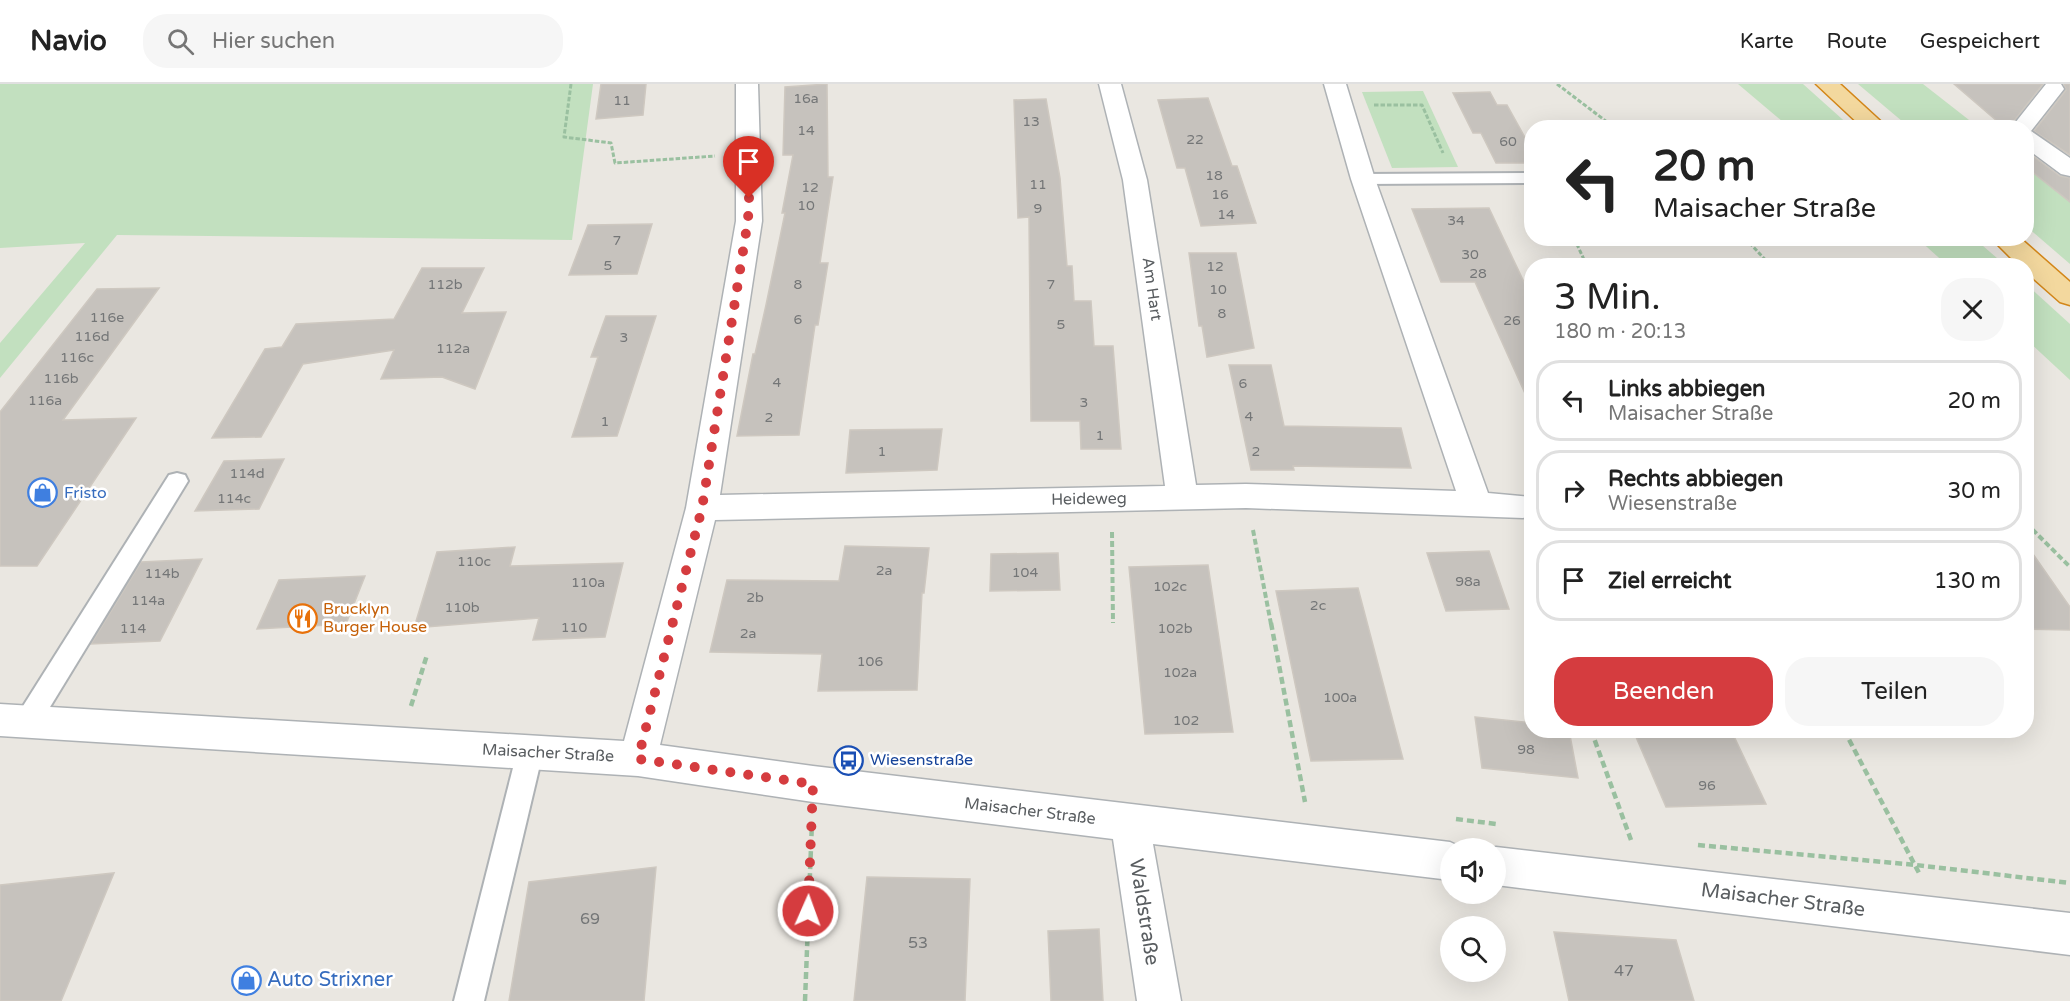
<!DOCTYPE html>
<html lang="de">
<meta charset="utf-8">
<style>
:root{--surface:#fff;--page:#f6f6f6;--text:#222;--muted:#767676;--line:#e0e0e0;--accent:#d53c3f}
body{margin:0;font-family:"Varela Round",sans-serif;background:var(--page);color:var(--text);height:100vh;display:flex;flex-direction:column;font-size:22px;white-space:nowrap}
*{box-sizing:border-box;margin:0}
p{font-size:20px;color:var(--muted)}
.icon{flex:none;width:33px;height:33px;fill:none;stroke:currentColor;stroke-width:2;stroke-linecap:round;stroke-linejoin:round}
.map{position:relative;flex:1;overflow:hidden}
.panel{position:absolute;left:1524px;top:174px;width:510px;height:480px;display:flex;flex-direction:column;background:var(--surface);border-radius:24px;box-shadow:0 6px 24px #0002}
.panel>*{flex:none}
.guide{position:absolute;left:1524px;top:36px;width:510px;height:126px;border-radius:24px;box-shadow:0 6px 24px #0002;background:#fff;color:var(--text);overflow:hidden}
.controls{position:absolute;left:1440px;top:754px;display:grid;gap:12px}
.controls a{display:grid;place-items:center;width:66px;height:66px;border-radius:50%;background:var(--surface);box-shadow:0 6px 24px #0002;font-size:30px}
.pin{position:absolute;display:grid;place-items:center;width:51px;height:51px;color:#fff;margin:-62px -26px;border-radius:50% 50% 50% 0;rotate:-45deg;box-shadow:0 0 6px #0007}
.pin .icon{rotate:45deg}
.me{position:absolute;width:66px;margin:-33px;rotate:2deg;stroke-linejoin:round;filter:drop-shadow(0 0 4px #0008)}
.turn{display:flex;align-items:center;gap:21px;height:126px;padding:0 30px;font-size:27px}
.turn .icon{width:78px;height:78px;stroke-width:2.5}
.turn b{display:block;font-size:42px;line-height:51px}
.round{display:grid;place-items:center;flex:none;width:63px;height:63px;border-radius:24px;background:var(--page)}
.head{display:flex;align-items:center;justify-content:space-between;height:102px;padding:0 30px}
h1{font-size:36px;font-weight:600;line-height:45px}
.action{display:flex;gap:12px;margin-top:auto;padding:12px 30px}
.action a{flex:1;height:69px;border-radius:24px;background:var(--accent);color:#fff;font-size:24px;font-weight:600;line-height:69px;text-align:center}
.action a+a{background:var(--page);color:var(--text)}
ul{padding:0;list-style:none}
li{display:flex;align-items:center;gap:18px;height:81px;margin:0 12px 9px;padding:0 18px;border:3px solid var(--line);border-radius:24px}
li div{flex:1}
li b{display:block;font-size:22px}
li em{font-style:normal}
header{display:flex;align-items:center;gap:36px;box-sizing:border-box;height:84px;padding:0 30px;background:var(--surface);border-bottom:2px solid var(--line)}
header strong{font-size:28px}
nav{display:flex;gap:33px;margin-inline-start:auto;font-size:21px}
.search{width:420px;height:54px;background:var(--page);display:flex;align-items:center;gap:15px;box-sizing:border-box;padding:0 21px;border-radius:24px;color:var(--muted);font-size:22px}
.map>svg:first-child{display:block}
.green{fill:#c2e0bf}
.building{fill:#c6c2bd;stroke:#cec8c0;stroke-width:1.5}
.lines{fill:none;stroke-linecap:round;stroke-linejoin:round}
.service-casing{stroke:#aeb2b5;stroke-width:4}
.minor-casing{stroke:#aeb2b5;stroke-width:3}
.trunk-casing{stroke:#d38618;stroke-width:3}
.path-far2{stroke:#9ac0a0;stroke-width:3;stroke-dasharray:4.5 2;stroke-linecap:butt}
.path-far1{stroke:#9ac0a0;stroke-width:4;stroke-dasharray:6 3;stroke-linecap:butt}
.path{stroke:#9ac0a0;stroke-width:4.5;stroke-dasharray:7 4;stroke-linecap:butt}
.service{fill:#fff;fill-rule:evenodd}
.minor{fill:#fff;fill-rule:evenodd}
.trunk{fill:#f3d89e;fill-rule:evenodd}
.route{stroke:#d53c3f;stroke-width:10;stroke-dasharray:0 18}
.labels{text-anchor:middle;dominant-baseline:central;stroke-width:5;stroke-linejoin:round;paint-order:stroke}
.number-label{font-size:14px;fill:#747677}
.street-label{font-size:16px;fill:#595d60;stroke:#fff}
.shop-label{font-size:16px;fill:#366cbe;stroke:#fff;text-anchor:start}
.food-label{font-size:16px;fill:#c56008;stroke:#fff;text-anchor:start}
.transit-label{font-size:16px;fill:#164399;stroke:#fff;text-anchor:start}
.near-number-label{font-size:16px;fill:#747677}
.near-street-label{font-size:20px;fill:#595d60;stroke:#fff}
.near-shop-label{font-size:20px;fill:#366cbe;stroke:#fff;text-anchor:start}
</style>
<header>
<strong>Navio</strong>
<div class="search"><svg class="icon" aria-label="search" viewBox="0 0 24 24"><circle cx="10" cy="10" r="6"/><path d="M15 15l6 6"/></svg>Hier suchen</div>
<nav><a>Karte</a><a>Route</a><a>Gespeichert</a></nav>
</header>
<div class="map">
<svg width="2070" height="917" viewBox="0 0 2070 917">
<rect width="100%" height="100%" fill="#eae7e1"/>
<g class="green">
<path d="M0,0H593L572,156L117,151L0,294V259L85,159L0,164Z"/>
<path d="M1738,0H1803L1851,43H1789Z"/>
<path d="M1858,0H1923L1978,43H1909Z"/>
<path d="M1423,7L1458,83L1392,84L1362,8Z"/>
<path d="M2026,83L2070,118V180L2027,143Z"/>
<path d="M1918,155H1975L2005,181H1947Z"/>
<path d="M2027,201L2070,240V296L2027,256Z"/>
</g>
<g class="building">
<path d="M601,0H646L643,31L596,35Z"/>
<path d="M827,0L828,93H833L820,179H828L818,241H815L799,351L737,352L753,270H755L766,221L785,129H782L793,71H783L785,3Z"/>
<path d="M1954,0H2043L2014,37H1997Z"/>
<path d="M2064,0H2070V71L2034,47L2066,6Z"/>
<path d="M1490,8L1497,21H1507L1532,66V79H1496L1481,49H1473L1453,9Z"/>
<path d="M1208,14L1232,82H1237L1256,139L1201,142L1185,84H1177L1158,16Z"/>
<path d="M1046,15L1060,94L1067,182H1072L1074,217H1091L1094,262H1113L1121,365H1081L1080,337H1031L1029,133L1018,134L1014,16Z"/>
<path d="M2026,67L2060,92L2070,94V118L2026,83Z"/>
<path d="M1489,124L1532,215V325L1475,198H1441L1412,125Z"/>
<path d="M652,140L637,190L569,191L588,141Z"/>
<path d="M1189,169H1236L1254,264L1207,273L1202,242H1199Z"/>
<path d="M422,184H484L462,229L506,228L475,305L442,293L381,295L394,266L303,280L261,353L212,354L265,265L282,263L296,240L394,235Z"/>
<path d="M159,204L63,336L136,334L37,482H0V328L97,205Z"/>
<path d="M606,232H656L617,352L572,353L598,273H591Z"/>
<path d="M1229,281H1271L1284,342L1401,344L1411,384L1293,382L1294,386H1251Z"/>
<path d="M942,345L937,386L846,389L850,346Z"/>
<path d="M284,375L259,425L195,427L224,377Z"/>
<path d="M2026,460L2070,523V546L2026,545Z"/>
<path d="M845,462L929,464L924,509H922L917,606L818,607L822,570L710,568L727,496L839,497Z"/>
<path d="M515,463L510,482L623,479L605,553L533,556L539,534L414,544L437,468Z"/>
<path d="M1489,467L1509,525L1446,527L1427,469Z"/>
<path d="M1058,469L1060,506L990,507L991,470Z"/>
<path d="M202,475L160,557L91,560L141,478Z"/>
<path d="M1208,481L1233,648L1145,650L1129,483Z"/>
<path d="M365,492L346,540L257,545L279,496Z"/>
<path d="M1358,504L1403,675L1311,677L1276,507Z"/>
<path d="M1475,633L1532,639V646H1569L1578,694L1482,684Z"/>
<path d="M1633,646H1731L1766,720L1666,723Z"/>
<path d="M656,783L644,917H509L529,798Z"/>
<path d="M114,789L61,917H0V801Z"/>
<path d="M867,793L970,795L965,917H854Z"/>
<path d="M1099,845L1103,917H1051L1048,847Z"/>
<path d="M1554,848L1676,856L1694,917H1569Z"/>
</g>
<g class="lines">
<defs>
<g id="service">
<path d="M1532,89V99L1363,100L1355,95L1363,90Z"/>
<path d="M177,389L185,391L188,397L36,646L27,649L18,646L14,638L18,630L169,391Z"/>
<path d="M530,656L539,660L543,668L484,917H454L517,668L521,660Z"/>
</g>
<g id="minor">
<path d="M736,0H758L762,137L720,411L1165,402L1123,96L1099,0H1121L1147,96L1196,401L1246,400L1456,407L1351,95L1324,0H1346L1375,95L1488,409L1532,413V431L1523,434L1246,424L715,436L660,661L813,682L1450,758L1465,765H1450V796L1153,760L1181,917H1137L1113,755L813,718L638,692L0,652V620L624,657L686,424L736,137Z"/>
<path d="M2046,0H2061L2064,5L2031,47L2070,74V92L2061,90L2026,64V44H2011Z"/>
<path d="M1496,763L2070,829V871L1496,801V765H1490Z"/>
</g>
<g id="trunk">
<path d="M1816,0H1840L1888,44H1863Z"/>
<path d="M1991,154H2020L2070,198V221L2060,218L2026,188V182H2019Z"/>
</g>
</defs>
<use href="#service" class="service-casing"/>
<use href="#minor" class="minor-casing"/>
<use href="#trunk" class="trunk-casing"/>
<g class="path-far2">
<path d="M571,0L564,53L611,59L615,79L715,72"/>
<path d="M1557,0L1615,44"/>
<path d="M1374,21H1422L1443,69"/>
<path d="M1574,154L1587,182"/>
<path d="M1745,154L1771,182"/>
</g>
<g class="path-far1">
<path d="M2026,439L2070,483"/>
<path d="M1253,446L1271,540"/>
<path d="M1112,448L1113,539"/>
</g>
<g class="path">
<path d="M1271,539L1305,718"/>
<path d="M411,622L427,571"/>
<path d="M1591,646L1631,756"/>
<path d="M1844,646L1919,789"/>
<path d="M1456,735L1496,740"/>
<path d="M1698,761L1916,781L2070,799"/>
<path d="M805,917L812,738"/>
</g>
<use href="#service" class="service"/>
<use href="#minor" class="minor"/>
<use href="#trunk" class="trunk"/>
</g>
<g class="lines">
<path class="route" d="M749,114L748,136L702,424L638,675L813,700L808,827"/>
</g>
<defs>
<symbol id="shop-ring" viewBox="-11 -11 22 22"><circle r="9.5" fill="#fff" stroke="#3f7fe0" stroke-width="1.5"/><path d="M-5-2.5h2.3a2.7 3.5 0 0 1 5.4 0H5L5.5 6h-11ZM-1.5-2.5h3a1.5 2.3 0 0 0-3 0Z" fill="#3f7fe0"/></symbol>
<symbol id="restaurant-ring" viewBox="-11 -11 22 22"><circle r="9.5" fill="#fff" stroke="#e8710a" stroke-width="1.5"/><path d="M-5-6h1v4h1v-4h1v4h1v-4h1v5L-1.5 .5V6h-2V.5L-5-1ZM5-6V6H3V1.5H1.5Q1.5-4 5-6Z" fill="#e8710a"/></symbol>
<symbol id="bus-ring" viewBox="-11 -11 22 22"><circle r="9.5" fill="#fff" stroke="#1a4fb4" stroke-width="1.5"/><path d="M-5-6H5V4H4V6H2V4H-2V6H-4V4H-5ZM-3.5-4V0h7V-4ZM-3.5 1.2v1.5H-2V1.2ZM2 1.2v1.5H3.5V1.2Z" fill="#1a4fb4"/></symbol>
</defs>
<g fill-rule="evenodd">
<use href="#shop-ring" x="26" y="392" width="33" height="33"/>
<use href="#restaurant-ring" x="286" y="518" width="33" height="33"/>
<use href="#bus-ring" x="832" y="660" width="33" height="33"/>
<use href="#shop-ring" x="230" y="880" width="33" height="33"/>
</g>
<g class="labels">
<g class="number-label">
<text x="806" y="14">16a</text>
<text x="622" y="16">11</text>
<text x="1031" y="37">13</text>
<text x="806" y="46">14</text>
<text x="1195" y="55">22</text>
<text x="1508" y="57">60</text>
<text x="1214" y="91">18</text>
<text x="1038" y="100">11</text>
<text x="810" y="103">12</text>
<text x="1220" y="110">16</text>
<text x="806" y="121">10</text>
<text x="1038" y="124">9</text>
<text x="1226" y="130">14</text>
<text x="1456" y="136">34</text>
<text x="617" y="156">7</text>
<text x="1470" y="170">30</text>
<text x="608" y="181">5</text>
<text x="1215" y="182">12</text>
<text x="1478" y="189">28</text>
<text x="445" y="200">112b</text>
<text x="798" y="200">8</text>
<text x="1051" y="200">7</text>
<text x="1218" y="205">10</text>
<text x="1222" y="229">8</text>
<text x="107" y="233">116e</text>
<text x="798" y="235">6</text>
<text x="1512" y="236">26</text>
<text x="1061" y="240">5</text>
<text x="92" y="252">116d</text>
<text x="624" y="253">3</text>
<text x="453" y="264">112a</text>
<text x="77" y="273">116c</text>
<text x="61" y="294">116b</text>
<text x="777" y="298">4</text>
<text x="1243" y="299">6</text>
<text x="45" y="316">116a</text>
<text x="1084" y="318">3</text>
<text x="1249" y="332">4</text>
<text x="769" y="333">2</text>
<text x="605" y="337">1</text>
<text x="1100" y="351">1</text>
<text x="882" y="367">1</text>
<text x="1256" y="367">2</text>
<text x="247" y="389">114d</text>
<text x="234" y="414">114c</text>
<text x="474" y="477">110c</text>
<text x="884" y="486">2a</text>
<text x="1025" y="488">104</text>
<text x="162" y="489">114b</text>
<text x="1468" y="497">98a</text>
<text x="588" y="498">110a</text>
<text x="1170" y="502">102c</text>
<text x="755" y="513">2b</text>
<text x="148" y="516">114a</text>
<text x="1318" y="521">2c</text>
<text x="462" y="523">110b</text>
<text x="574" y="543">110</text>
<text x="133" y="544">114</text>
<text x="1175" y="544">102b</text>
<text x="748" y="549">2a</text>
<text x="870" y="577">106</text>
<text x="1180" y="588">102a</text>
<text x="1340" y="613">100a</text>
<text x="1186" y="636">102</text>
<text x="1526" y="665">98</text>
<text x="1707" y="701">96</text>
</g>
<g class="street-label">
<text transform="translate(1152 205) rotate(82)">Am Hart</text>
<text transform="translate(1089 415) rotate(-1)">Heideweg</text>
<text transform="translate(548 669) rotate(3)">Maisacher Straße</text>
<text transform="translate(1030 727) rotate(7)">Maisacher Straße</text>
</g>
<g class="shop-label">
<text x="64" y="409">Fristo</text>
</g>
<g class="food-label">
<text x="323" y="525">Brucklyn<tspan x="323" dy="18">Burger House</tspan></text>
</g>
<g class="transit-label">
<text x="870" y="676">Wiesenstraße</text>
</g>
<g class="near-number-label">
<text x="590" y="835">69</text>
<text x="918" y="859">53</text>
<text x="1624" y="887">47</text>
</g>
<g class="near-street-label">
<text transform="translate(1783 816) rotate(7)">Maisacher Straße</text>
<text transform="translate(1144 828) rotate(81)">Waldstraße</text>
</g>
<g class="near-shop-label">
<text x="267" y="896">Auto Strixner</text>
</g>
</g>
</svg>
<div class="controls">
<a><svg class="icon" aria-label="sound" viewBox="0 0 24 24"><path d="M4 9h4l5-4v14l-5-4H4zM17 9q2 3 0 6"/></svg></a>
<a><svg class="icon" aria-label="search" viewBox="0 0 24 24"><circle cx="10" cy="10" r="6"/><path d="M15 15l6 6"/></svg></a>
</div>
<div class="pin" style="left:749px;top:114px;background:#d93025"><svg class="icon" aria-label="arrive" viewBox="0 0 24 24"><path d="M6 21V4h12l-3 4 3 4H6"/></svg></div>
<svg class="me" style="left:808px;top:827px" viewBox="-20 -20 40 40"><circle r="17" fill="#d53c3f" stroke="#fff" stroke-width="3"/><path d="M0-11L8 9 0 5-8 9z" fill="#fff"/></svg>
<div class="guide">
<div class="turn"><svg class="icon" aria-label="left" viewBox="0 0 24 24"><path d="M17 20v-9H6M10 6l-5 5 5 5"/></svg><div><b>20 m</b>Maisacher Straße</div></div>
</div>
<section class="panel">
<div class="head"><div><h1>3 Min.</h1><p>180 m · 20:13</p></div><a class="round"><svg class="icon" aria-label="close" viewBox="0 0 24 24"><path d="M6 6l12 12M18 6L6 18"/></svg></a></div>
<ul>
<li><svg class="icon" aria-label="left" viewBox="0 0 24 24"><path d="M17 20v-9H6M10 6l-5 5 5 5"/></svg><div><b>Links abbiegen</b><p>Maisacher Straße</p></div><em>20 m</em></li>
<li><svg class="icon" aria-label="right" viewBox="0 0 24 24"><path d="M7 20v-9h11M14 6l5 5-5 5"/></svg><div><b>Rechts abbiegen</b><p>Wiesenstraße</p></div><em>30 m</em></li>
<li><svg class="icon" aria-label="arrive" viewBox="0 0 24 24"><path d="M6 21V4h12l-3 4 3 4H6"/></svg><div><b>Ziel erreicht</b></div><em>130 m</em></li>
</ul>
<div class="action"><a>Beenden</a><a>Teilen</a></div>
</section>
</div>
